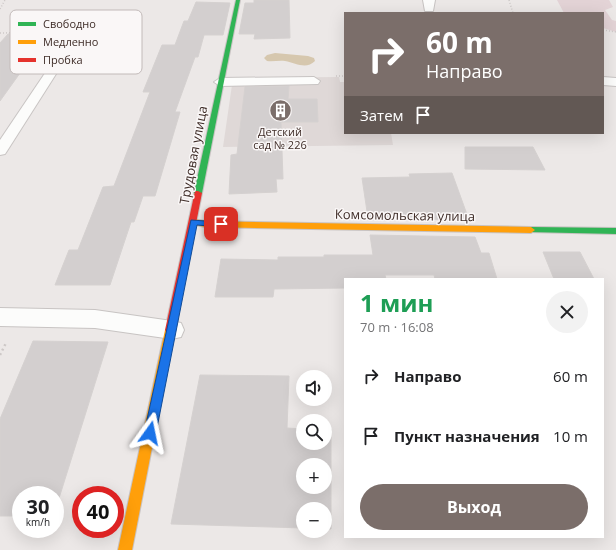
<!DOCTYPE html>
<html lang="ru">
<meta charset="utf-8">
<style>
:root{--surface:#fff;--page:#f2f2f2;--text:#202124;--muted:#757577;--accent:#7b6e6a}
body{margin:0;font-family:"Open Sans",sans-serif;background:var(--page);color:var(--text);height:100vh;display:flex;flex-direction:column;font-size:15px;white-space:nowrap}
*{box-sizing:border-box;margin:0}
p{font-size:13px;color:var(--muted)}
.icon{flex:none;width:22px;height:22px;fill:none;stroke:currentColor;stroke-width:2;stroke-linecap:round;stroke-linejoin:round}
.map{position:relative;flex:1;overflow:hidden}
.panel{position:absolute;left:344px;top:278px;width:260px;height:260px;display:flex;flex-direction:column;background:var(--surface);border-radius:0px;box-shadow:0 4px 16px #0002}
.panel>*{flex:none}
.top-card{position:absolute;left:344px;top:12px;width:260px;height:122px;border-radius:0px;box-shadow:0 4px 16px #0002;background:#7b6e6a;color:#fff;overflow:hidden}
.buttons{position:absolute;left:296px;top:370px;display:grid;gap:8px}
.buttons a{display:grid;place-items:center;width:36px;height:36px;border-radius:50%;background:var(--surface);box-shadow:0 4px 16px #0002;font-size:20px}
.speed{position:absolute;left:12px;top:486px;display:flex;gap:8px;font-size:20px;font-weight:700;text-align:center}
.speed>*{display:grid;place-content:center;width:52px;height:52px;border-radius:50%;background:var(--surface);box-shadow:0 4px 16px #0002;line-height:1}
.speed small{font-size:10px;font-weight:400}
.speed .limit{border:6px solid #d22;background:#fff;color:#111}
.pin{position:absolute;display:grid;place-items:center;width:34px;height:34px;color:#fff;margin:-17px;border-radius:8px;box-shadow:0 2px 6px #0006}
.me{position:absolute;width:44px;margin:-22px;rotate:12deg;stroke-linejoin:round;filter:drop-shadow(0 0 3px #0008)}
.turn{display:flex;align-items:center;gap:14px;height:84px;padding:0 16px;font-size:18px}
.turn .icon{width:52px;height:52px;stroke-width:2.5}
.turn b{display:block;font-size:28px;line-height:34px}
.then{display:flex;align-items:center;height:38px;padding:0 16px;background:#0003;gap:8px;font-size:15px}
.round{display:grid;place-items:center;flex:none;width:42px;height:42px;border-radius:21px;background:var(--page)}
.head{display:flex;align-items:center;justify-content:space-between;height:68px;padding:0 16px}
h1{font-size:24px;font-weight:700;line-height:30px;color:#1e9e55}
.primary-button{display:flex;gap:8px;margin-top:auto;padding:8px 16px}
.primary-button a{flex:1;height:46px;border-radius:24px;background:var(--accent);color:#fff;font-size:16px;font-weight:700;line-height:46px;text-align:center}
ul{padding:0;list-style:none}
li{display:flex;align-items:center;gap:12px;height:60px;padding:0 16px}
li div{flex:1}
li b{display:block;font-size:15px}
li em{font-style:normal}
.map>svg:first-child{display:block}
.built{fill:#dfd8d7}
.green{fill:#e3d3d6}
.water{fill:#d6c7ae}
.building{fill:#d3cfcf;stroke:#d5d1d0;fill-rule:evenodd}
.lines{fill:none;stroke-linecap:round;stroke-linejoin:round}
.lane-casing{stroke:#c8c4c3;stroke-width:2}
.street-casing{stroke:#c8c4c3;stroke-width:2}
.fast-casing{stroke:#c8c3c2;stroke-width:2}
.slow-casing{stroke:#c8c3c2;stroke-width:2}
.jam-casing{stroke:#c8c3c2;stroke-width:2}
.path-far1{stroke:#cdc8c7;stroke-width:1.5;stroke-dasharray:1 2;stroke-linecap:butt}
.path{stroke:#cdc8c7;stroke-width:2.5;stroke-dasharray:2 3;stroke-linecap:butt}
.lane{fill:#fcfcfb;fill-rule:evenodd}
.street{fill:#fcfcfb;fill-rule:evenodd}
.fast{fill:#30b455;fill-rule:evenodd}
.slow{fill:#ff9f0a;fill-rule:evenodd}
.jam{fill:#e5322d;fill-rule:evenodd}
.route{fill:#1a73e8;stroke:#114b97}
.labels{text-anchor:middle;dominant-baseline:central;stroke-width:3;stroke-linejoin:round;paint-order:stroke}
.far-poi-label{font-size:11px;fill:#3e2c27;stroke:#faf7f7}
.street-label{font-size:13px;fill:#3e2c27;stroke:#faf7f7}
.key{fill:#faf7f7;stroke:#c2bab9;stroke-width:1}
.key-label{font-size:11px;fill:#3e2c27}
</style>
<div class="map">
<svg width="616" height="550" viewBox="0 0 616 550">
<rect width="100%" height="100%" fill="#ece8e7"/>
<path class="built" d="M339,77L340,82H345V133H391L393,145L223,147L233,78Z"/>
<path class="green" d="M557,0H609L613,7L605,10L612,20L616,21V32L603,28V13H564Z"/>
<path class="water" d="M275,53L308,56L314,58L315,61C306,70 296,63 285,61C279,60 273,62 267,61L264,58L267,55Z"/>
<g class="building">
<path d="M254,0H289L290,38L254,39L255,34H239L245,3H254Z"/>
<path d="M196,2L230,3L223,35H204L198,57H195L175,112H180L155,196H143L134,222H131L110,285H55L69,250H78L103,187L114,186L150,92H143L162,45H175L184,21H188Z"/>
<path d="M8,34H48L0,101V43Z"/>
<path d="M289,86L288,99H317L318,122H281L283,179H276L277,192L229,194L231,155L237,154L245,87Z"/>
<path d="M465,147H533L545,170L465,169Z"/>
<path d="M452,173L469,220L368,218L362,178L410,177L409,174Z"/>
<path d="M370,235L475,237L481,253H489L497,279H435L434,275H385L386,279H345V288L274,289L273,297H215L221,259L278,260V257H324V255H373Z"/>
<path d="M543,252H580L594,279H554Z"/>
<path d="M33,341L108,342L55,511V495H21V516H0V419Z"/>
<path d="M200,375L289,376L287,428L303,429V443H325V429H331V529H325V509H303V528L171,524ZM303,465H325V487H303Z"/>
</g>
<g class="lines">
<defs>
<g id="lane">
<path d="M72,38L77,41L7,151L5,154L0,155V140L68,39Z"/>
<path d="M314,77L320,81L318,84L220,86L214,82L220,78Z"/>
</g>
<g id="street">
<path d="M423,0H435L433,11H425Z"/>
<path d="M603,77L616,78V86L603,85Z"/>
<path d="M0,308L95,310L172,321L181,323L184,330L181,337L172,339L95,328L0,326Z"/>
</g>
<g id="fast">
<path d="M236,0H240L202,193L198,195L194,193Z"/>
<path d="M531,227L616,228V234L528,232L527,230L528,228Z"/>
</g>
<g id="slow">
<path d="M194,219L205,221L531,227L535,230L531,233L205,227L191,224L190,222L191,220Z"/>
<path d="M170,326L173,327L175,330L132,550H118L165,330L167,327Z"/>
</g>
<path id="jam" d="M195,191H198L202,193L175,330L173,333H167L165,330Z"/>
</defs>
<use href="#lane" class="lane-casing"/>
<use href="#street" class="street-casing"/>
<use href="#fast" class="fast-casing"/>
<use href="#slow" class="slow-casing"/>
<use href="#jam" class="jam-casing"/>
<g class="path-far1">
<path d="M509,0L513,13"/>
<path d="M0,9L5,0"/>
<path d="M603,30L616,32"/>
<path d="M0,33L53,32"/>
<path d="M336,76H345"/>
</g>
<path class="path" d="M0,355L6,343"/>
<use href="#lane" class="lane"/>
<use href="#street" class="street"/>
<use href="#fast" class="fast"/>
<use href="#slow" class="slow"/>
<use href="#jam" class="jam"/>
</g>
<path class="route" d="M191,220L221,222L225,224L221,227L197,225L156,433L154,436L150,438L146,436L144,433Z"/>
<defs>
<symbol id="building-disc" viewBox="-11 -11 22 22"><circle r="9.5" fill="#7b6e6a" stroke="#faf7f7"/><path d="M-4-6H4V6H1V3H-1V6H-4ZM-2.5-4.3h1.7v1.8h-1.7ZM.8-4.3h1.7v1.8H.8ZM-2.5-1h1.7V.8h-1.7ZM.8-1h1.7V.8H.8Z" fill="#fff"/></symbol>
</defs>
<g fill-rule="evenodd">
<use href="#building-disc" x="268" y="98" width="25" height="25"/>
</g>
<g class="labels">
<g class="far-poi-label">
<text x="280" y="131">Детский<tspan x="280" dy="13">сад № 226</tspan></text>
</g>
<g class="street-label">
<text transform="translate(193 155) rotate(-79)">Трудовая улица</text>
<text transform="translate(405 215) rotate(1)">Комсомольская улица</text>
</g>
</g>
<rect x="10" y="10" width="132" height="64" rx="6" class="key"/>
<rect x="18" y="22" width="18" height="4" fill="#30b455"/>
<rect x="18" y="40" width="18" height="4" fill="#ff9f0a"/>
<rect x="18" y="58" width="18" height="4" fill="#e5322d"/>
<g class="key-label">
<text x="43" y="28">Свободно</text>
<text x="43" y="46">Медленно</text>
<text x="43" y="64">Пробка</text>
</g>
</svg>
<div class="buttons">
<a><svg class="icon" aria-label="sound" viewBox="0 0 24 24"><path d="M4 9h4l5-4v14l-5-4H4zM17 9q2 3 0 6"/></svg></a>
<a><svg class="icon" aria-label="search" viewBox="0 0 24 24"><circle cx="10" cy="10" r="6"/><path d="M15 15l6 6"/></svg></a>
<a>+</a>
<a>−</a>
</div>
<div class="speed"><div>30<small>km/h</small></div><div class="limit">40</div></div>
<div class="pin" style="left:221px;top:224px;background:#d93025"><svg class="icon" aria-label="arrive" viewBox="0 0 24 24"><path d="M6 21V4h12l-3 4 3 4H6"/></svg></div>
<svg class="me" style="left:150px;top:433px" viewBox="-20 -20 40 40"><path d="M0-17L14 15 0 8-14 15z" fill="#1a73e8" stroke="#fff" stroke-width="4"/></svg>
<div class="top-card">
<div class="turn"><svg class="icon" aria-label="right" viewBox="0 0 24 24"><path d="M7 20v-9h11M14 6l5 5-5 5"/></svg><div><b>60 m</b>Направо</div></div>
<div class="then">Затем<svg class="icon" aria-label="arrive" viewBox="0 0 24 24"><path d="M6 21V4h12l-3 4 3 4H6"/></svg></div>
</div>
<section class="panel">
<div class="head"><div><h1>1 мин</h1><p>70 m · 16:08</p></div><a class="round"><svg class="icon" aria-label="close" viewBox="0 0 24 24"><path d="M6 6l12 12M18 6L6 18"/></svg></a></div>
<ul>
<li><svg class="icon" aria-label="right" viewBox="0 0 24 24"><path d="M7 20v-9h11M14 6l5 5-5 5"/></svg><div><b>Направо</b></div><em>60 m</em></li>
<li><svg class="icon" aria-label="arrive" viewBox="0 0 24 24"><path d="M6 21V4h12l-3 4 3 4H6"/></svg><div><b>Пункт назначения</b></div><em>10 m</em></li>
</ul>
<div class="primary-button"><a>Выход</a></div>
</section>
</div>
